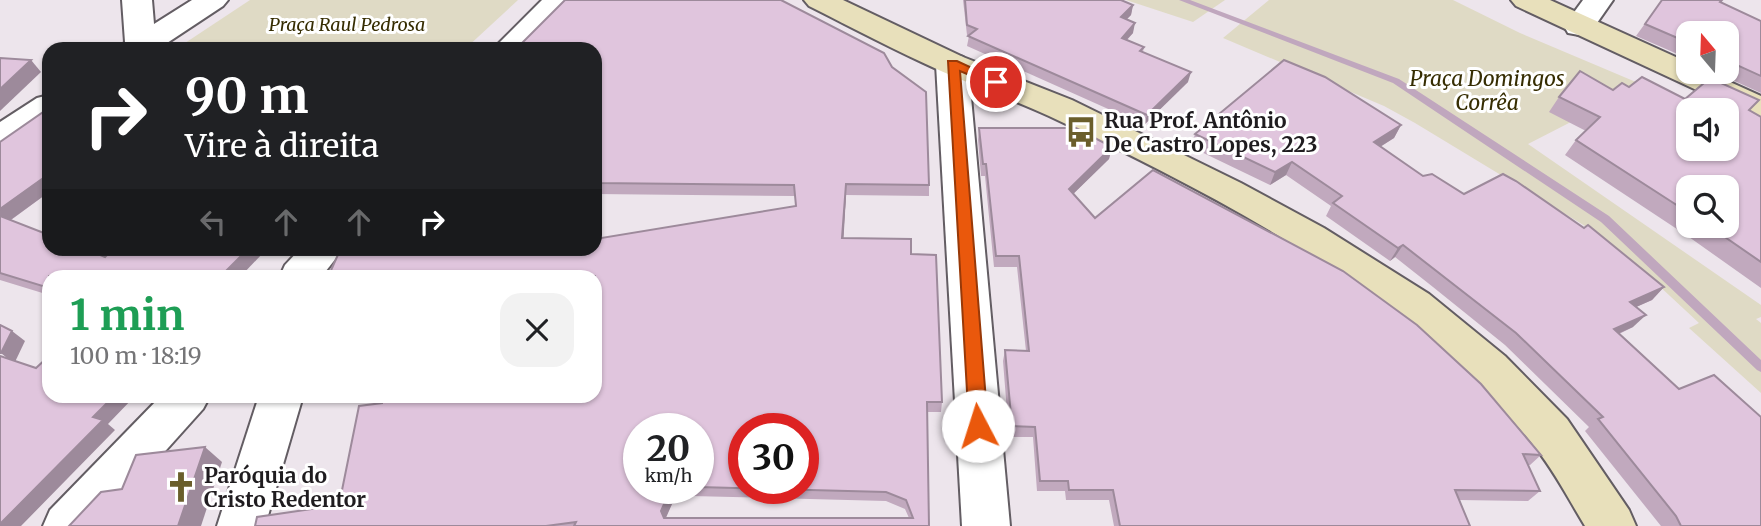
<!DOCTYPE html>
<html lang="pt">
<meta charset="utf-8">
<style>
:root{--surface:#fff;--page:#f2f2f2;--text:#202124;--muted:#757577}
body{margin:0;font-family:Merriweather,serif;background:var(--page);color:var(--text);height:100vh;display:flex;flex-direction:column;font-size:26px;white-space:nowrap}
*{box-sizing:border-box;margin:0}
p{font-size:23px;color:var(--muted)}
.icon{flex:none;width:38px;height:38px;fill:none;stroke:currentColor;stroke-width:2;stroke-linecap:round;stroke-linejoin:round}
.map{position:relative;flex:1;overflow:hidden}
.side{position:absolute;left:42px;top:270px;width:560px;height:133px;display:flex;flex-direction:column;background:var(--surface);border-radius:21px;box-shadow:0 2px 5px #0004}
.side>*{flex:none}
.banner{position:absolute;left:42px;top:42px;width:560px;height:214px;border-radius:21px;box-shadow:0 2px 5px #0004;background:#202124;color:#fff;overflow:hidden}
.needle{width:46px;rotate:341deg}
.fabs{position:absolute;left:1676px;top:21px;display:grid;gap:14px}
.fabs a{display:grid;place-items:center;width:63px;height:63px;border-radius:14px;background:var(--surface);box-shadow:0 2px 5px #0004;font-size:35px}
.speed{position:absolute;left:623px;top:413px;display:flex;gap:14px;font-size:35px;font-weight:700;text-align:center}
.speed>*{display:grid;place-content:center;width:91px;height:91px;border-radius:50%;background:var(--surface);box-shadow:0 2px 5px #0004;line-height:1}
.speed small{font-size:18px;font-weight:400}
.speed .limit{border:10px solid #d22;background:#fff;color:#111}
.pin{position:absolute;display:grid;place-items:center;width:60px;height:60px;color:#fff;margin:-30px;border:4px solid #fff;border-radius:50%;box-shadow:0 2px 7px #0007}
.me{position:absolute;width:77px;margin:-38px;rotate:355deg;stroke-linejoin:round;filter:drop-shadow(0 0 5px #0008)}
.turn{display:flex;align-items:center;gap:24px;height:147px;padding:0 28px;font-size:32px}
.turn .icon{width:91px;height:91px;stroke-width:2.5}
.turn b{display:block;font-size:49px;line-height:60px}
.lanes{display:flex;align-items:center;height:66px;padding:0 28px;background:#0003;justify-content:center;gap:35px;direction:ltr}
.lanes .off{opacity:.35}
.round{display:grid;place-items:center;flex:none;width:74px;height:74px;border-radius:21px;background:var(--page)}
.summary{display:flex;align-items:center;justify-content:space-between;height:119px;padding:0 28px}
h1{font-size:42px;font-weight:700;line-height:52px;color:#1e9e55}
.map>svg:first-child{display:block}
.green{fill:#dfdac5}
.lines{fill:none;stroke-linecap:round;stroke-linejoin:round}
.stream{fill:#c0a7be;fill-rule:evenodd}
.minor-casing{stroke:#635d63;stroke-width:4}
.secondary-casing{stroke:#635d63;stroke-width:4}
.minor{fill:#fff;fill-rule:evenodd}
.secondary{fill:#e8e0bb;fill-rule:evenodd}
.wall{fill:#c1a9be;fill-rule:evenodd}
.shaded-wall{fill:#9d8a9b}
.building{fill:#e0c5dd;stroke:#9d8a9b;stroke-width:2;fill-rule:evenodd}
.route{fill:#ea580c;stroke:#983908;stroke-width:2}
.labels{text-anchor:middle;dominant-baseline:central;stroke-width:6;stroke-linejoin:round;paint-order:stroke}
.far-park-label{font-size:18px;font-style:italic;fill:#362d02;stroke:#fff}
.park-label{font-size:21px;font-style:italic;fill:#362d02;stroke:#fff}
.poi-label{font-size:21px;font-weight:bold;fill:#1f1c1f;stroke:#fff;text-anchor:start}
</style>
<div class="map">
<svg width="1761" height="526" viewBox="0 0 1761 526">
<rect width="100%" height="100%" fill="#ede5ec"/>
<g class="green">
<path d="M250,0H518L465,49H176Z"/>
<path d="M1126,0H1225L1193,22Z"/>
<path d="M1269,0H1453L1520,33L1643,85L1528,144L1761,305V317L1756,319L1761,323V393L1689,328L1699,323L1627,256L1590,229L1415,123L1384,106L1223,38Z"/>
</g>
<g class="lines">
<path class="stream" d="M1179,0H1190L1399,79L1609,216L1761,360V372L1757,370L1601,222L1393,83Z"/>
<defs>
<g id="minor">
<path d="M122,0H152L154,24L192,0H228L223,6L158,49H120L125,42Z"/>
<path d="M542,0H574L527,49H493Z"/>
<path d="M1583,0H1613L1590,33L1579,35L1568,33L1564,26Z"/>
<path d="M952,54L963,57L968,64L1010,526H962L936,64L941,57Z"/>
<path d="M49,95V122L12,146L0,150V122L37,98Z"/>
<path d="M301,248H344L322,276H280L285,265Z"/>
<path d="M161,396H210L203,409L98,526H43L50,510Z"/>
<path d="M259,396H303L265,526H217Z"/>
</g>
<g id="secondary">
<path d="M804,0H843L963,57L1072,100L1241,183L1324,228L1429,294L1505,356L1567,419L1629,510L1636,526H1585C1569,500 1554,470 1534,446C1417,299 1217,195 1049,116C1014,100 977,87 941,71C896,51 853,28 809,6Z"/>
<path d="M1511,0H1550L1689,63V72H1708L1761,96V120L1516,6Z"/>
</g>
</defs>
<use href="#minor" class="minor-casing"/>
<use href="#secondary" class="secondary-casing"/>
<use href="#minor" class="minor"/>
<use href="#secondary" class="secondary"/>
</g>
<g class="wall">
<path d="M963,0H1121L1133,5L1131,15L1126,20L1133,33L1127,40L1144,47L1143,52L1188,82L1144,125L967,46L969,36L967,35Z"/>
<path d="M1662,0L1724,4L1761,21V93L1719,74L1721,73L1719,72H1727V33H1689V59L1636,36Z"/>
<path d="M595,49L929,185V196L846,195L843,238L911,254L942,402L941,412H927L929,526H255L339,505L595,396V248L796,206L795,196L595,194ZM698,429V488H639ZM691,496L886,501L905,509L909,518H665L672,504Z"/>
<path d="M1613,90L1685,99L1759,100L1750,110L1761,117V288L1689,237L1565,155L1576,140L1586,131L1549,112L1559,97ZM1689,187L1727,226H1689Z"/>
<path d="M49,108V192L11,220L105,257L114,248H279L274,254L265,251L49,276V295L0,280V142Z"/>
<path d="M1401,125L1394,138L1380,147L1423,176L1664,287L1652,300L1636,307L1633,327L1619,334L1761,526H1661L1585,431L1589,427L1505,345L1433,287L1395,257L1390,261L1326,216L1331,206L1286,175L1270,185L1191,147L1195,134Z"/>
<path d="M979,128L1112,147L1109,159L1073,194L1095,218L1541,455L1530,465H1527L1540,491L1528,501L1459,500L1470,526H1114L1109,500H1066L1065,491H1037L1033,437H1009L1003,361L1005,350L1026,351L1017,267H994L985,176H981L978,140Z"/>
</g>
<g class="shaded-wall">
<path d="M1133,5L1131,15L1119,27L1121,17Z"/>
<path d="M1135,23L1133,33L1119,48L1122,38Z"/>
<path d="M31,60L41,72L0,111V89Z"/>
<path d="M1191,72L1188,82L1144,125L1147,115Z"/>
<path d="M1401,125L1394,138L1367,155L1374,142Z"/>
<path d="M1112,147L1109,159L1066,201L1069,189Z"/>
<path d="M1292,162L1286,175L1270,185L1275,172Z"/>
<path d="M46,176L49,179V192L5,224L0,220V209Z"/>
<path d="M846,184V195L843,248L842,238Z"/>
<path d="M1403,245L1395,257L1390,261L1398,248Z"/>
<path d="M249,248H263L265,251L241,276H221Z"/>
<path d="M270,248H279L274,254Z"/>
<path d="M1664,287L1652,300L1618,315L1630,302Z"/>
<path d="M1646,315L1633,327L1602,341L1614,329Z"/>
<path d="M12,331L25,341L14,364L1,353Z"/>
<path d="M114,396H135L108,424L115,430L21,526H0V524L93,417Z"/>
<path d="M205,447L222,462L201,526H178Z"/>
<path d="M685,488H688L691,496L672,504L665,520L661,511L668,495Z"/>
</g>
<g class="building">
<path d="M565,0H781L884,53L892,67L926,92L929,185L846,184L842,238L911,239V254L936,255L942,402H927L929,526H574L576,522L546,526H255L257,517L339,505L359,406L382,403L383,396H595V276H329L332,268L341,248H595V239L796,206L794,185L595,183V49H516ZM639,429H698V487L886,492L906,500L913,518H664L661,511L668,495L685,488H639ZM744,429H803V488H744Z"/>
<path d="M965,0H1121L1133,5L1121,17L1135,23L1122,38L1144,47L1140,51L1191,72L1147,115L968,36L977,29L967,25Z"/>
<path d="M1662,0H1722L1720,2L1761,21V76L1730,62L1731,61L1727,59V33H1689V43L1645,24Z"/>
<path d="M0,58L31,60L0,89Z"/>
<path d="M1284,60L1325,77L1401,125L1374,142L1423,176L1432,174L1464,194L1503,174L1516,181L1584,228L1588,225L1664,287L1630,302L1646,315L1614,329L1679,389L1714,375L1761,417V526H1681L1676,516L1598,419L1603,417L1516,333L1403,245L1398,248L1333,203L1342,196L1292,162L1275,172L1195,134Z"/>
<path d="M1580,71L1613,90L1622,83L1629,87L1642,77L1685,99L1710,78L1759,100L1749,110L1761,117V262L1709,226H1727V187H1689V213L1576,140L1600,117L1559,97ZM1689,110H1727V149H1689Z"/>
<path d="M49,108V177L46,176L0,209V142Z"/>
<path d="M979,128H1076L1112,147L1069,189L1095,218L1153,170L1343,271L1417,325L1481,384L1541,455L1523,454L1540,491L1455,490L1470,526H1120L1113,490H1069L1068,481H1040L1035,427L1012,426L1005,350L1029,351L1019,256H996L986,164H983Z"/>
<path d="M0,216L49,235V248H83L105,257L114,248H249L221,276H49V288L0,273Z"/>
<path d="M0,325L12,331L1,353H0Z"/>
<path d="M0,356L36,368L49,356V396H114L93,417L103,420L0,524Z"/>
<path d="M205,447L178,526H69L101,492L122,489L136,455Z"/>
</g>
<path class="route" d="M948,61H957L1002,82L996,86L960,71L988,426L985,431H972L969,426Z"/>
<defs>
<symbol id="bus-bare" viewBox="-9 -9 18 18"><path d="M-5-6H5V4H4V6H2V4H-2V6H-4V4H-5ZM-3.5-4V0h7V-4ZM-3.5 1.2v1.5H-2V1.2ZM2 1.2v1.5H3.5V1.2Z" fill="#6a5e2b" stroke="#fff" stroke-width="2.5" paint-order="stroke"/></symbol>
<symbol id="church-bare" viewBox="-9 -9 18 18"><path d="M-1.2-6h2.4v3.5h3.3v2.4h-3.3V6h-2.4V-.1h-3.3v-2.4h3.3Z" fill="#6a5e2b" stroke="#fff" stroke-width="2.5" paint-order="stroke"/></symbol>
</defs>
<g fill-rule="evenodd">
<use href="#bus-bare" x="1059" y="110" width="44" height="44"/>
<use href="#church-bare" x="159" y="465" width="44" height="44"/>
</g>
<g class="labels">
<g class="far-park-label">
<text x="347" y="24">Praça Raul Pedrosa</text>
</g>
<g class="park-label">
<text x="1487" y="78">Praça Domingos<tspan x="1487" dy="24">Corrêa</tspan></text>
</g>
<g class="poi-label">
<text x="1104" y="120">Rua Prof. Antônio<tspan x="1104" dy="24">De Castro Lopes, 223</tspan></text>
<text x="204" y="475">Paróquia do<tspan x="204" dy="24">Cristo Redentor</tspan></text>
</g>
</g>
</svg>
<div class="fabs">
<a><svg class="needle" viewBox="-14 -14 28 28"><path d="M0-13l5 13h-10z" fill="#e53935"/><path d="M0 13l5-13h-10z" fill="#757577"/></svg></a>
<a><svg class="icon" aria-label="sound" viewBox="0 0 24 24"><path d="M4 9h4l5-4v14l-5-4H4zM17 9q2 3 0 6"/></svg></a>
<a><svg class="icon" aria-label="search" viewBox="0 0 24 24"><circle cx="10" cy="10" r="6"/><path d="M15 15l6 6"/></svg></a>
</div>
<div class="speed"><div>20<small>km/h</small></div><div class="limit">30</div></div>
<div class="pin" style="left:996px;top:82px;background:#d93025"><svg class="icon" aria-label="arrive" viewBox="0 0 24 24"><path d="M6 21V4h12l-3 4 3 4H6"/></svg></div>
<svg class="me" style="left:978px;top:426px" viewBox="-20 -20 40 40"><circle r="19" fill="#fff"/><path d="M0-13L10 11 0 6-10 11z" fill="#ea580c"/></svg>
<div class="banner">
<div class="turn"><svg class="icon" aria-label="right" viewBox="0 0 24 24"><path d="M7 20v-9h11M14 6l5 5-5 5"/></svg><div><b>90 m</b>Vire à direita</div></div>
<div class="lanes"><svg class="icon off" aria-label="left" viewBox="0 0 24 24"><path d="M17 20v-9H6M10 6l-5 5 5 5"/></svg><svg class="icon off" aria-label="ahead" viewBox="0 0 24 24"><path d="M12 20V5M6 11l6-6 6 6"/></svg><svg class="icon off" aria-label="ahead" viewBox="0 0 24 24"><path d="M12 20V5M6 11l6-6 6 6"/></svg><svg class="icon" aria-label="right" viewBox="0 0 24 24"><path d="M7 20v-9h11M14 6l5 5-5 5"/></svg></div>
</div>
<section class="side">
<div class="summary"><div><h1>1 min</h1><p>100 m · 18:19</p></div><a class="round"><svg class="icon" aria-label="close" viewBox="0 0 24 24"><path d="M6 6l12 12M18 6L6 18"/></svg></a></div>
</section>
</div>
